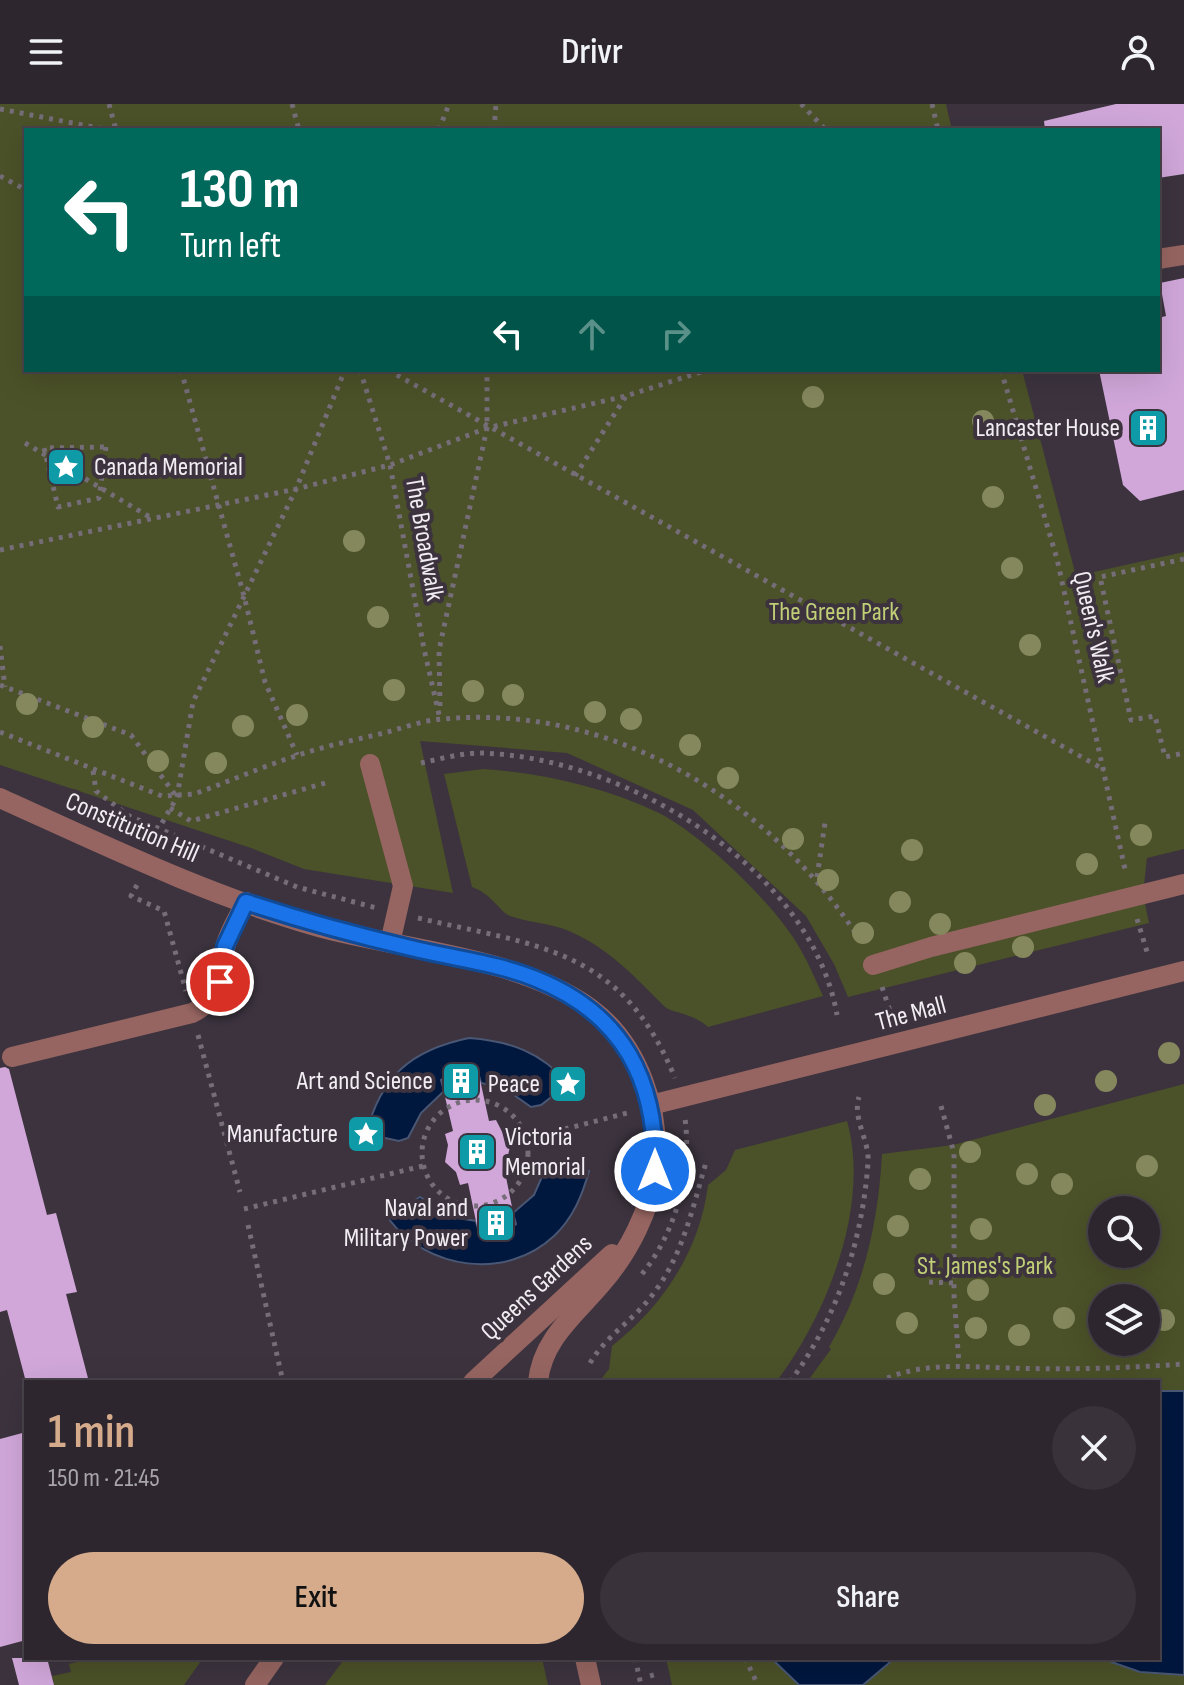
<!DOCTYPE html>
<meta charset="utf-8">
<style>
:root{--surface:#2d262e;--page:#39323a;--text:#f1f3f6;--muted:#a7a5aa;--line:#48434a;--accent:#d6ab8b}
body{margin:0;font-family:"Sofia Sans Condensed",sans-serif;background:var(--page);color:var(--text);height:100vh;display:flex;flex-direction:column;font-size:30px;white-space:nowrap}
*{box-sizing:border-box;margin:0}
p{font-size:26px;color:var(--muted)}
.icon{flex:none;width:44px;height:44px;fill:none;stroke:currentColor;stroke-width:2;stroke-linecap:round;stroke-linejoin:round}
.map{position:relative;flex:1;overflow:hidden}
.side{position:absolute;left:24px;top:1276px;width:1136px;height:280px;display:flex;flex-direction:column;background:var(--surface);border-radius:0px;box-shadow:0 8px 32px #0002,0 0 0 2px var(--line)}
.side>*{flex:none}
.top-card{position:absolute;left:24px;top:24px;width:1136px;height:244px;border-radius:0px;box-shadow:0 8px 32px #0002,0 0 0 2px var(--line);background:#00695c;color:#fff;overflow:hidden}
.tools{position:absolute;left:1088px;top:1092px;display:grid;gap:16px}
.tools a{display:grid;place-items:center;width:72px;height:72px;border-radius:50%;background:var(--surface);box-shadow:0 8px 32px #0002,0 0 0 2px var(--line);font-size:40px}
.pin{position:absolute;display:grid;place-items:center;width:68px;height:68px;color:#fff;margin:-34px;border:4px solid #fff;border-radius:50%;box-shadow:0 2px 8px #0007}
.me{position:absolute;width:88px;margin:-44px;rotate:0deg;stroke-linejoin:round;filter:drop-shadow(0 0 6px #0008)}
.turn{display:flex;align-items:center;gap:28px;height:168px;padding:0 24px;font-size:36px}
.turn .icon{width:104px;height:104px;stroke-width:2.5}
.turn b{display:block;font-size:56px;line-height:68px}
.lanes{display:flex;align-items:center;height:76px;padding:0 24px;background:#0003;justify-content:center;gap:40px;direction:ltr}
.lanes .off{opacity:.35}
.round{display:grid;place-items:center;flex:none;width:84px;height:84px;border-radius:42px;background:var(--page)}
.summary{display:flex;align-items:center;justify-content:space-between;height:136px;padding:0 24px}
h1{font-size:48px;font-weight:600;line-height:60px;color:var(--accent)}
.action{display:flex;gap:16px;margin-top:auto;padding:16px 24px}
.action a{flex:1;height:92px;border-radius:48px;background:var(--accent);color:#111;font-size:32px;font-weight:600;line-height:92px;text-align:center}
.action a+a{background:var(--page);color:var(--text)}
header{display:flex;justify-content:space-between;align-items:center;height:104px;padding:0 24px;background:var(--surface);font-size:36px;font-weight:600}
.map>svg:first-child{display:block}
.green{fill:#4b5128;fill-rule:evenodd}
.water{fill:#00173e;stroke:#495774;stroke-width:2}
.building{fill:#d1a7da}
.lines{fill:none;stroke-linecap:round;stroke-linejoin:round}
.path{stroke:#756d77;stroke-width:5;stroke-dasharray:4 6;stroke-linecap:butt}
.minor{stroke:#966561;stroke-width:20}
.tree{fill:#85885d}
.route-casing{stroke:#114b97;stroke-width:20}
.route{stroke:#1a73e8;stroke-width:14}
.labels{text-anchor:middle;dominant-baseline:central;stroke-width:8;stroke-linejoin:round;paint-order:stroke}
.poi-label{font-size:26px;fill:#f2ecf3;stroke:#3c333e;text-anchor:end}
.street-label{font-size:26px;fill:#f2ecf3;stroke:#3c333e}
.park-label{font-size:26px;fill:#c0ce76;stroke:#3c333e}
</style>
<header><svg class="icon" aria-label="menu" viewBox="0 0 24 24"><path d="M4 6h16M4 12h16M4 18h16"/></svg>Drivr<svg class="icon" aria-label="person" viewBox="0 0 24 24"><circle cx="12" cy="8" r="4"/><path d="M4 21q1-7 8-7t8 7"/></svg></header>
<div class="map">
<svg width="1184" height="1581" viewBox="0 0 1184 1581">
<rect width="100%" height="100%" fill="#3c333e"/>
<g class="green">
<path d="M0,0H946L952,26H26V266H1022L1076,472L1184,448V745L1147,754L1143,790L1149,819L848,893L834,860L806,812L693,706L567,649L420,637L453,789L304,765L251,744L0,661Z"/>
<path d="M483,665C542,669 605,683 659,709C704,732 778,803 802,848C810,862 816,877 823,892L708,923C693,909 672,909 665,903C633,871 607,842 564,825C546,819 527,818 510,812C500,808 492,790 472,783L444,670Z"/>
<path d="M1184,980V1581H672L666,1554H1158V1278H807L831,1245L829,1243C864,1183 878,1120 882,1050L953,1041ZM1102,1106H1146V1150H1102ZM1102,1194H1146V1238H1102Z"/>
<path d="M847,1017C871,1101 827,1211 776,1278H599L609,1265L612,1242C663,1202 700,1146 708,1081L726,1066L735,1046Z"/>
<path d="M94,1554H203L184,1581H46L54,1579L52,1572L71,1568L69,1560Z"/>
<path d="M345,1554H542L548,1581H325Z"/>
</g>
<g class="water">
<path d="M469,934C509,937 542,948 568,980L541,1001L531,1003L504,984L481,979L478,968L458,965L441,976L444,987L421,1009L408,1034L399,1037L366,1030C381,972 411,946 469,934Z"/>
<path d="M557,1061L589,1067C582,1092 573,1114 554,1132C506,1177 427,1166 388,1114L420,1093L452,1113L476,1117L479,1129L503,1130L516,1120L513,1109L534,1091L545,1066Z"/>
<path d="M1158,1287H1184V1571L1140,1568L1100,1554H1158Z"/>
<path d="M771,1554H895L863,1581H799Z"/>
</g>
<g class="building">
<path d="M1116,0H1184V70L1158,74V26H1045L1044,17Z"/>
<path d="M1184,174V386L1140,397L1123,381L1099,266H1158V214L1166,212L1160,179Z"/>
<path d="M5,963L9,965L47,1111L56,1109L77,1188L66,1190L89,1278H26L7,1206L0,1208V964Z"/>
<path d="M462,964L479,971L489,1017L496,1016L510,1043L507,1055L511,1067L505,1068L515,1118L499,1131L478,1127L468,1079L460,1081L456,1068L445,1058L448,1041L445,1030L453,1027L442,980L452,967Z"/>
<path d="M26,1328V1536L0,1543V1335Z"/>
<path d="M12,1554H47L54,1581H19Z"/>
</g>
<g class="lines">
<g class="path">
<path d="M109,0L116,26"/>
<path d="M292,0L299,26"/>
<path d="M801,0L826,26"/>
<path d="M932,0L938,26"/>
<path d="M0,5L109,26"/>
<path d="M439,26L449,0"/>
<path d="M494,26L496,0"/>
<path d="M0,72L26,86"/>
<path d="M181,266L244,492L265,578L297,651"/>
<path d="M360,266L390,361L424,545L440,615"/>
<path d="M388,266L1105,666"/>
<path d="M1001,266L1057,455L1126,770"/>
<path d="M25,339L153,415"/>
<path d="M106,343L99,394L58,403L44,344Z"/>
<path d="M575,372L626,292"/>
<path d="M0,446L296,385L390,361L487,324L626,292L707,266"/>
<path d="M1184,455L1100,473L1131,616L1155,612L1165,653L1184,649"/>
<path d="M0,542L5,583"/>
<path d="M0,581L131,631L176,692"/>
<path d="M440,602L439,546L487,324V266"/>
<path d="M0,628L162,692L194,690C228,678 261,663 296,652C324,642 355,636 384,629C403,624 423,616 443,615C614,599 775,699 863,841"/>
<path d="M421,659C440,655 461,649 481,649C623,653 811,762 837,911"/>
<path d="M93,667L96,687L129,712L297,783L377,804"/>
<path d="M170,704L191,717L329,678"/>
<path d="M162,719L177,693L193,598L296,385L345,266"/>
<path d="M817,773L825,719"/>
<path d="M137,781L131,792L164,807L186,887"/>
<path d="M418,814C538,842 622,844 675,974"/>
<path d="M1137,815L1148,851"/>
<path d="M882,883L894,919"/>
<path d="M198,931L240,1088"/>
<circle cx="475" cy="1049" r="53"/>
<path d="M941,1002L954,1049V1191L959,1260"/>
<path d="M526,1035L631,1008"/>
<path d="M244,1105L423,1062"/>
<path d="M248,1121L283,1278"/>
<path d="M642,1170C676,1128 692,1068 685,1014"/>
<path d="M929,1178L954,1179"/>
<path d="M590,1259C606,1232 631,1218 650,1194C683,1153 692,1105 707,1055"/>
<path d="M790,1278C837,1214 862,1139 868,1059C870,1037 852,1015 859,993"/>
<path d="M878,1278C922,1257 964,1263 1011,1264C1068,1266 1127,1264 1184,1260"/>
<path d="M635,1554L641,1581"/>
<path d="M745,1554L758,1581"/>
<path d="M650,1572L657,1570"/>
</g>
<g class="minor">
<path d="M1158,155L1184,151"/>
<path d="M370,660L403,782L390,839"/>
<path d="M0,694C104,741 209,792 319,823C404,846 519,853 590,904C639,940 661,1007 655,1065C651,1106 628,1149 602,1179C576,1210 542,1235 538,1278"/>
<path d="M873,861L931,843L1184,780"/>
<path d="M12,953L192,909C221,895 219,872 225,844C228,829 239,812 246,798"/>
<path d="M651,1001L1184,867"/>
<path d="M473,1278L612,1150"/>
<path d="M585,1554L591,1581"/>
<path d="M255,1581L274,1554"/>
</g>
</g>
<g class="tree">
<circle cx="813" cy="293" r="11"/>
<circle cx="983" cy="317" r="11"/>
<circle cx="993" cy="393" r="11"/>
<circle cx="354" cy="437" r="11"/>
<circle cx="1012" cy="464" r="11"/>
<circle cx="378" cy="513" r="11"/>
<circle cx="1030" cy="541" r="11"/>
<circle cx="394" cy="586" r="11"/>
<circle cx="473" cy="587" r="11"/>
<circle cx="513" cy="591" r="11"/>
<circle cx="27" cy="600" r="11"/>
<circle cx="595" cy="608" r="11"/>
<circle cx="297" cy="611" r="11"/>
<circle cx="631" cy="615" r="11"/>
<circle cx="243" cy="622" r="11"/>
<circle cx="93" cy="623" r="11"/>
<circle cx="690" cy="641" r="11"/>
<circle cx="158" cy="657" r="11"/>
<circle cx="216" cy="659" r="11"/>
<circle cx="728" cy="674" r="11"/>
<circle cx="1141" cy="731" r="11"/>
<circle cx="793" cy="735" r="11"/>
<circle cx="912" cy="746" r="11"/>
<circle cx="1087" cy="760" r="11"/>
<circle cx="828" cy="776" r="11"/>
<circle cx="900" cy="798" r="11"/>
<circle cx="940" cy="820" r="11"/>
<circle cx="863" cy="829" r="11"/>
<circle cx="1023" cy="843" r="11"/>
<circle cx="965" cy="859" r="11"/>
<circle cx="1169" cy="949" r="11"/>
<circle cx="1106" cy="977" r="11"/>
<circle cx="1045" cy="1001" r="11"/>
<circle cx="970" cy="1048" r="11"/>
<circle cx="1147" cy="1062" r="11"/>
<circle cx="1027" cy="1070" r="11"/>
<circle cx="920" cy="1075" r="11"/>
<circle cx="1062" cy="1080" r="11"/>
<circle cx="898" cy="1122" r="11"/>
<circle cx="981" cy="1125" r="11"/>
<circle cx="884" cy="1180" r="11"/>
<circle cx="978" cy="1186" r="11"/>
<circle cx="1064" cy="1214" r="11"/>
<circle cx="1164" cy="1216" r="11"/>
<circle cx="907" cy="1219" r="11"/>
<circle cx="976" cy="1224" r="11"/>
<circle cx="1019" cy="1231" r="11"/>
</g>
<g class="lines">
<defs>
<path id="route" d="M220,878L225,842L246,798C300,816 355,831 411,844C452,854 497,859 536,875C623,910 657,976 655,1067"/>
</defs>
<use href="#route" class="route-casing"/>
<use href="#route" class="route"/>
</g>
<defs>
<symbol id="building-square" viewBox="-11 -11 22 22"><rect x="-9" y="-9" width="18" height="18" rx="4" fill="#0f9aa8" stroke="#3c333e"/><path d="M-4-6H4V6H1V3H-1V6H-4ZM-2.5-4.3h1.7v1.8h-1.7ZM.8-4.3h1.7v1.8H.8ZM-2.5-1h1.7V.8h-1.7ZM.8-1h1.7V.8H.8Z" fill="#fff"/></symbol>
<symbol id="sight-square" viewBox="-11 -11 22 22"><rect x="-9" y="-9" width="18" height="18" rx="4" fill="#0f9aa8" stroke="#3c333e"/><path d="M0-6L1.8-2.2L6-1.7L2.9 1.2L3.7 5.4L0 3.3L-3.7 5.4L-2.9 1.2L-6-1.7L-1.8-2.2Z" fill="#fff"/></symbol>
</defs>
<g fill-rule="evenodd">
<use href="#building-square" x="1126" y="302" width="44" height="44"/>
<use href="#sight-square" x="44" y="341" width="44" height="44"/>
<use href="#building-square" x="439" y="955" width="44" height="44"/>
<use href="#sight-square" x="546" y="958" width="44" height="44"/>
<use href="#sight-square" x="344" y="1008" width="44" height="44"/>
<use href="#building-square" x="455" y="1026" width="44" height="44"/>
<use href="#building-square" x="474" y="1097" width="44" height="44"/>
</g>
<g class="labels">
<g class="poi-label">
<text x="1120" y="324">Lancaster House</text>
<text x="94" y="363" text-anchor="start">Canada Memorial</text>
<text x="433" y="977">Art and Science</text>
<text x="540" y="980">Peace</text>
<text x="338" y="1030">Manufacture</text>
<text x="505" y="1033" text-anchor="start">Victoria<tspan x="505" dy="30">Memorial</tspan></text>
<text x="468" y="1104">Naval and<tspan x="468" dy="30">Military Power</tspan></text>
</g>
<g class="street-label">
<text transform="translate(424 435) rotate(80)">The Broadwalk</text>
<text transform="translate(1093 523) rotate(77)">Queen's Walk</text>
<text transform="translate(132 724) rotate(23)">Constitution Hill</text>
<text transform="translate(911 910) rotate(-15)">The Mall</text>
<text transform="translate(537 1184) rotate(-43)">Queens Gardens</text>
</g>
<g class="park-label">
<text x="834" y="508">The Green Park</text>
<text x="985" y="1162">St. James's Park</text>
</g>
</g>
</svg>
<div class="tools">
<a><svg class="icon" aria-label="search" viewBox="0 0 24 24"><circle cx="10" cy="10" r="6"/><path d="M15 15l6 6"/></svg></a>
<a><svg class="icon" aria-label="layers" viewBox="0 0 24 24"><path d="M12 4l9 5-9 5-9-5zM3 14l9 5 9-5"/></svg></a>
</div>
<div class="pin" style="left:220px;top:878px;background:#d93025"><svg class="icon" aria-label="arrive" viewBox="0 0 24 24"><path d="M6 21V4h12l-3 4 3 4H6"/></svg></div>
<svg class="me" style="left:655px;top:1067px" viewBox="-20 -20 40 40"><circle r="17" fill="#1a73e8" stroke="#fff" stroke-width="3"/><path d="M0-11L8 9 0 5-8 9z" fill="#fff"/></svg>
<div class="top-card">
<div class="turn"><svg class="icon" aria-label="left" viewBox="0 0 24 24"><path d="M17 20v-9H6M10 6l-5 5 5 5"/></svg><div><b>130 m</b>Turn left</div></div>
<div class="lanes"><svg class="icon" aria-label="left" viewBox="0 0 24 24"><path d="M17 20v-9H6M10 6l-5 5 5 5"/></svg><svg class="icon off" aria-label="ahead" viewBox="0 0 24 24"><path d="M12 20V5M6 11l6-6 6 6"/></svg><svg class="icon off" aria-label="right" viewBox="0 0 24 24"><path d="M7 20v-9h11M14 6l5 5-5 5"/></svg></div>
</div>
<section class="side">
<div class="summary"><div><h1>1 min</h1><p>150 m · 21:45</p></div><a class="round"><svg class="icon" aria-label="close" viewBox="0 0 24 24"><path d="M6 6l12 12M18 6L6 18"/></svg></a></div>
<div class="action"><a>Exit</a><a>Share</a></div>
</section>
</div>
